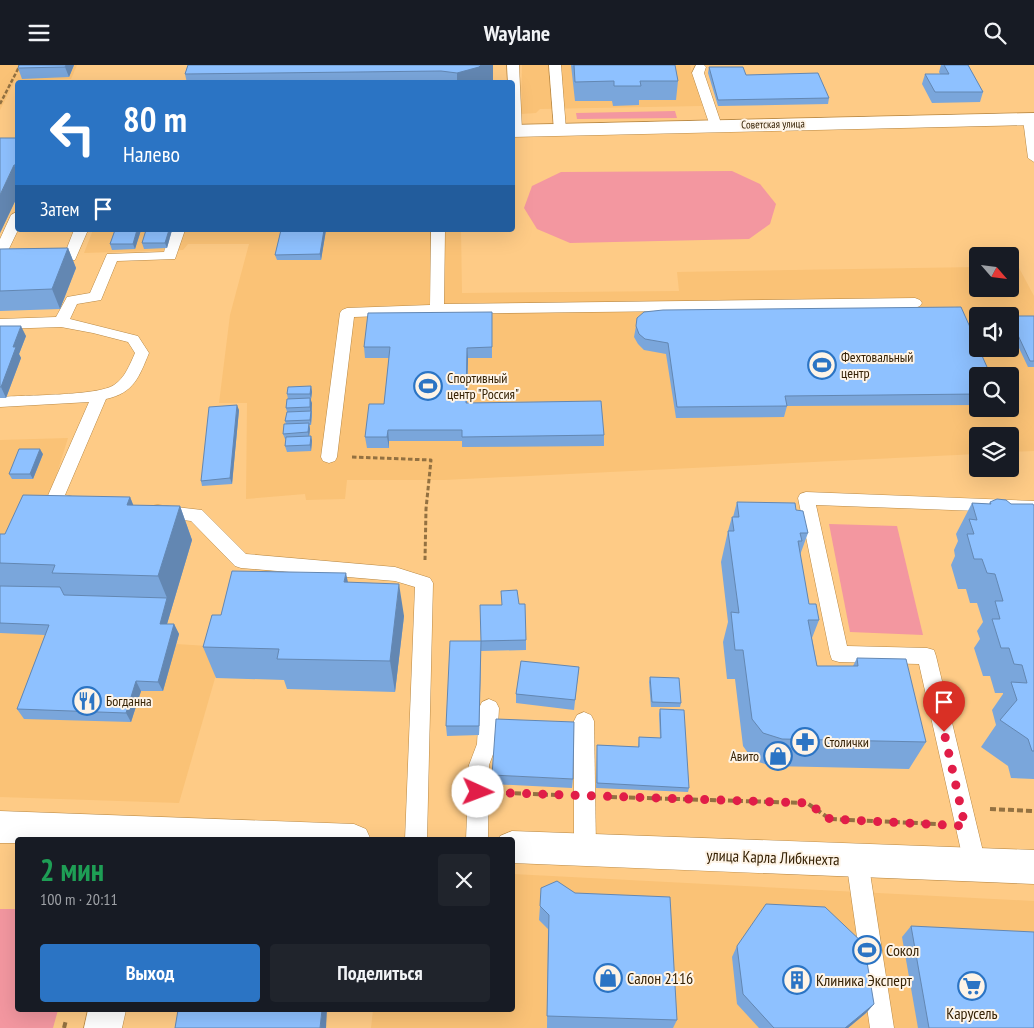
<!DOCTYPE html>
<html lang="ru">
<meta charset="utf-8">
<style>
:root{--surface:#171b24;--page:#20242c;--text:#f1f3f6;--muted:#9ea1a6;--accent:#2b74c4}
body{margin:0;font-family:"PT Sans Narrow",sans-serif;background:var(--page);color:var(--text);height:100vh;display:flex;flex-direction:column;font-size:19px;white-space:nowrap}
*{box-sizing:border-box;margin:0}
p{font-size:16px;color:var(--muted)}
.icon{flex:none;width:28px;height:28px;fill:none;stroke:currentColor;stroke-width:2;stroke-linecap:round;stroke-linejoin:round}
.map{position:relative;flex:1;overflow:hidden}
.side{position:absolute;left:15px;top:772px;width:500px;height:175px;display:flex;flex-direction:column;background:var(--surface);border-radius:5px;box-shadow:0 5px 20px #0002}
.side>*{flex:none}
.top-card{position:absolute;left:15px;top:15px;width:500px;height:152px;border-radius:5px;box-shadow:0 5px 20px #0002;background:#2b74c4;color:#fff;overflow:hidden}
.needle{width:32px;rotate:118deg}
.tools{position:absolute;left:969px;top:182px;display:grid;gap:10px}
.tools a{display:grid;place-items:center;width:50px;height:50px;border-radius:5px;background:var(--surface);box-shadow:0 5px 20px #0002;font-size:25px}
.pin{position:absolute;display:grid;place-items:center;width:42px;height:42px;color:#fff;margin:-51px -21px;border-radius:50% 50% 50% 0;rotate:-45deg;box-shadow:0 0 5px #0007}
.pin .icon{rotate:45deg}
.me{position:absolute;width:55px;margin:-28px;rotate:92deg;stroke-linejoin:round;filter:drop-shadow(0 0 4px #0008)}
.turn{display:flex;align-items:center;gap:18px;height:105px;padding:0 25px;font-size:22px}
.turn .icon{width:65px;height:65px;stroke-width:2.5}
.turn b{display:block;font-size:35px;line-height:42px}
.then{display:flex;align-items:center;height:48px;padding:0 25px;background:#0003;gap:10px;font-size:19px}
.round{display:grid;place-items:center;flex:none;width:52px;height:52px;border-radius:5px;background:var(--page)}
.summary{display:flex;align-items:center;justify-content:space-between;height:85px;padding:0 25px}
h1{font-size:30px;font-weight:700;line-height:38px;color:#1e9e55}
.primary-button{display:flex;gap:10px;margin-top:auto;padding:10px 25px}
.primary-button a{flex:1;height:58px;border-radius:5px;background:var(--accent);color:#fff;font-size:20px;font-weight:700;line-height:58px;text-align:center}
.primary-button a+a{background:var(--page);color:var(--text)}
header{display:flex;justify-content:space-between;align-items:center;height:65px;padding:0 25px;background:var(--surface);font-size:22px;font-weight:700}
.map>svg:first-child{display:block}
.built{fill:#fac276;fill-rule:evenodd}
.green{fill:#f397a0}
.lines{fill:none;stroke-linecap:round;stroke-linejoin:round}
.service-casing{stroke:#b88844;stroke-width:1}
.minor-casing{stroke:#b88844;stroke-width:1}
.tertiary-casing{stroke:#b88844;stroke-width:1}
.path-far2{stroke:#937141;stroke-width:2.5;stroke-dasharray:4 2;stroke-linecap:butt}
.path-far1{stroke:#937141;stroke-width:3;stroke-dasharray:4.5 2.5;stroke-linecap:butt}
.path{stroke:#937141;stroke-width:4;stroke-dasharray:6 3;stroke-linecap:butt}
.service{fill:#fff;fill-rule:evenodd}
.minor{fill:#fff;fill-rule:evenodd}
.tertiary{fill:#fff;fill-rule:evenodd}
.wall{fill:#7aa6db}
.shaded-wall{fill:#6387b2}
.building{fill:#8ec1ff;stroke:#6387b2}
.route{stroke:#e11d48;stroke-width:9;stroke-dasharray:0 16.2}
.labels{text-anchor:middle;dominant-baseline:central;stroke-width:4;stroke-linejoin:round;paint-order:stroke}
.far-street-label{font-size:11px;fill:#362205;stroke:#fef4e7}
.poi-label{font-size:14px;fill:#362205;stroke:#fef4e7;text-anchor:start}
.near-street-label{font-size:16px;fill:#362205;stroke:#fef4e7}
.near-poi-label{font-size:16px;fill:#362205;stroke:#fef4e7;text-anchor:start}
</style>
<header><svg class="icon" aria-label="menu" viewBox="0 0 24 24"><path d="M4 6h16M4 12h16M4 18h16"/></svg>Waylane<svg class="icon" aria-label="search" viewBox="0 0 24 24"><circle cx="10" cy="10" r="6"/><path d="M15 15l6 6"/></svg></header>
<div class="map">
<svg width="1034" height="963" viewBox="0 0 1034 963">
<rect width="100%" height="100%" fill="#fecb86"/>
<g class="built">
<path d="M0,0H77L71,14L15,16L0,45Z"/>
<path d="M522,0H690L702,41L540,44L536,48L521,49Z"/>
<path d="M93,165H461L462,228L679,226L677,207L977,202L978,224H1010V201H1018L1034,231V386L1010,387V371H978L977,389L444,415H347L345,434L306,435L305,429L246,434L247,338H219L230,250L249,179H188L183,185L84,188ZM978,251H1010V284H978ZM978,311H1010V344H978Z"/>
<path d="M68,373L52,424L71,540L172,543L164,569H179L176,579L224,582L179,738L0,732V375Z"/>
<path d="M513,809L1034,836V963H371L373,945H512Z"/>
</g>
<g class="green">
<path d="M675,46L677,53L577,54L576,48Z"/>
<path d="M732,106L760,119L776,139L770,159L749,174L570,178L537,164L524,143L532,121L561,107Z"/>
<path d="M829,459L897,461L923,570L850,567Z"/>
<path d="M0,844H17L18,945H58L53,963H0Z"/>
</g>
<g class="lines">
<defs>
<g id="service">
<path d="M507,0H519L522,66L516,70L512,69V18H508Z"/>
<path d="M549,0H561L566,65L560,69L554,65Z"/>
<path d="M696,0H704L706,2L704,8L722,61L720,64L716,65L710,61L692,8Z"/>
<path d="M1029,50L1034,53V97L1028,93L1023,54Z"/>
<path d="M18,146V165L6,190L65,188L74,165H88L75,195L0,198V174L11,150Z"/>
<path d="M171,165H185L175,194L117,196L101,235L77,239L70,254L138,271L149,288C139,312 134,328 106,334L65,430L79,433L81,437L79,441L73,443L48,439L46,435L89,337L0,342V332C24,330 98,331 114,320C125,313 130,299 135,288L128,277L93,268L61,262L0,264V254L56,252L67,232L90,228L107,189L164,187Z"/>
<path d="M431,165H445L444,239L915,233L920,235L922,238L920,241L915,243L437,249L354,252L337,392L335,396L329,398L323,396L321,392L340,248L342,245L347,243L430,240Z"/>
<path d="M806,427L1034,436V448L816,440L847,581L927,583L934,585L936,591L986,799L983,806L975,809L967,806L964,799L919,599L839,597L832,595L830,589L798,433L800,429Z"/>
<path d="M158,440L202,445L246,489L395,502L430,513L433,518L427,775H405L415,522L395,516L241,503L235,501L191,456L152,451L149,446L152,441Z"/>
<path d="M489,634L496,637L499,643L497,679L489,700L488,775H466L469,700L477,679L479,643L482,637Z"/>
<path d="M584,647L591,650L594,656L596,784L593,791L585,794L577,791L574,784V656L577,650Z"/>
<path d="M857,785L865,788L868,795L894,963H870L846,795L849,788Z"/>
</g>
<path id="minor" d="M88,945H126L122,963H84Z"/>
<g id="tertiary">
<path d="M1034,48V60L512,72V60Z"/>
<path d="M0,746L354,759L366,764L371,775H18V778H0Z"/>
<path d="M512,766L1034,785V819L512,798V775H498L500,771Z"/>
</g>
</defs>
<use href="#service" class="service-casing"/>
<use href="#minor" class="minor-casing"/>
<use href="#tertiary" class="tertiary-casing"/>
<path class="path-far2" d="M0,39L20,0"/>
<path class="path-far1" d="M352,392L431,395L426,444L425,495"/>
<g class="path">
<path d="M506,728L557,730"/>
<path d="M611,732L807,738L830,754L937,759"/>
<path d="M990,744L1034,746"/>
<path d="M64,963L66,955"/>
</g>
<use href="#service" class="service"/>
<use href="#minor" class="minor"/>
<use href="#tertiary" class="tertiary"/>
</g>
<g class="wall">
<path d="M74,0L69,12L22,14L18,3Z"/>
<path d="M188,0H493V18H187L185,9Z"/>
<path d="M571,0H675L678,16L676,35H639V40L613,41L612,36H575Z"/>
<path d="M941,0H968L983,27L980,37L932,38L922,19L925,9H940L939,7Z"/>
<path d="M709,2L746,10L829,33L828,39L718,41L708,8Z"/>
<path d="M18,73V130L0,168Z"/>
<path d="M115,165H141L135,184L112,185L110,179Z"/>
<path d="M172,165L167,183L144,184L142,178Z"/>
<path d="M281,165H326L321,195H277L275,190Z"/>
<path d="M68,183L76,203L60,244L0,246V184Z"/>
<path d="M492,247V293H468L467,338L604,370V381L462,382V376H389V383H367L365,372L384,339L389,293H365L364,282Z"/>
<path d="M1010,251H1034V302H1028L1010,264Z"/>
<path d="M0,261L26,271L19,289L21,293L6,333H0Z"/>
<path d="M636,261L978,311V340L787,341L784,352L676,353L666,289L644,285L638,279L634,272Z"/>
<path d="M311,321L312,327L311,334L312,351L311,360H309L310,364L309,371H311L312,376L311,386L287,387L285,381L286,374H285L283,369L286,359L285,356L287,347L286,343L288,334L287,329Z"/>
<path d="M239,345L232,419L202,421L201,416Z"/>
<path d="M43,389L33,414H12L9,409Z"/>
<path d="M130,432L133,440L180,441L192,475L167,559H174L179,569L163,626H141L131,657L24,654L17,644L45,570L0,568V469H5Z"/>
<path d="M737,437L796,445L808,468L800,490L809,539L819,555L812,573L817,601H853L857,593L926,677L909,704L771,701L753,695L743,681L735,614H727L723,577L728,557L721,497L728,466L732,452H733Z"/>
<path d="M990,437L1034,441V714L1011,713L1008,701L981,682L996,660L992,645L1003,629V628H995L990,611H983L974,583L980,574L977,566L983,557L977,538H970L966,524H958L951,500L955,491L954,485L958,476L956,469L972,438L989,439Z"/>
<path d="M348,518L404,551L395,627L287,624L284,615L216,613L203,582L221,550Z"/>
<path d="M519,539L526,575V585L481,586L479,670L447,671L446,661L481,576Z"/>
<path d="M579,602L574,645L516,638V629Z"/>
<path d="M650,612L681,638L680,642H651L649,617Z"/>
<path d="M660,644L689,723L688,727L596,723L597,680L638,682L639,672L660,673L659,649Z"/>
<path d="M492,710L573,714L572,723L492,719Z"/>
<path d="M540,841L677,955L673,963H547L548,864L539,855Z"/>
<path d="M911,861L1034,963H918L902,872Z"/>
<path d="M737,881L874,939L866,948L848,963H759L737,939L732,892Z"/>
</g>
<g class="shaded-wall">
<path d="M66,0H74L69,12L65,2Z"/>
<path d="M481,0H493V18H457V8Z"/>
<path d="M14,100L18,108V130L0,168V130Z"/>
<path d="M137,165H141L135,184L133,179Z"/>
<path d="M169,165H172L167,183L165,178Z"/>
<path d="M324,165H326L321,195L320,189Z"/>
<path d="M68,183L76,203L60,244L52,224Z"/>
<path d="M21,261L26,271L19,289L21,293L6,333L1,322L13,282Z"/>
<path d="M467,283L468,293L466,349V338Z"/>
<path d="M311,321L312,327L311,334L310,329Z"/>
<path d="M310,333L312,338L311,360L310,355Z"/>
<path d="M237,340L239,345L232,419L230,413Z"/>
<path d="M309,358L310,364L309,373L308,367Z"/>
<path d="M388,365L389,376V383L387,372Z"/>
<path d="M311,371L312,376L311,386L310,380Z"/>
<path d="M40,384L43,389L33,414L30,409Z"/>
<path d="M130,432L144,466L127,440Z"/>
<path d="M180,441L192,475L164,569L160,559L167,533L158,511Z"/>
<path d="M346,508L353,541L344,517Z"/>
<path d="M399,519L404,551L395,627L390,596Z"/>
<path d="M174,559L179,569L163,626L158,617Z"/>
<path d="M481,576V586L479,670V661Z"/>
<path d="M136,616L141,626L131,657L126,648Z"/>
<path d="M874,939L866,948L848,963H845Z"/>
<path d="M322,945H327L326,963H320Z"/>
</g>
<g class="building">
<path d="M19,0H66L65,2L18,3Z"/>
<path d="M188,0H481L479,2L457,8L441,6L185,9Z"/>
<path d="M574,0H675L678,16H640L641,21H614V16L575,17Z"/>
<path d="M944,0H968L983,27H935L925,9H949Z"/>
<path d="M709,2H743L746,10L818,8L829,33L718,35Z"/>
<path d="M0,73H18V100H14L0,130Z"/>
<path d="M115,165H137L133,179H110Z"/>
<path d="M146,165H169L165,178H142Z"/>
<path d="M281,165H324L320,189L275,190Z"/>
<path d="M68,183L52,224L0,226V184Z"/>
<path d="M961,242L978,280V284H979L991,311H978V329L785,331L787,341L677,342L668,278L645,274L639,269L636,261L637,253L644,247L663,245Z"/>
<path d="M492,247V282L467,283L466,338L601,336L604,370L462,372V365H388L387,372H365L369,339H384L390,282H364L368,248Z"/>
<path d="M1010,251H1034V296H1030L1010,253Z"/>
<path d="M0,261H21L13,282H16L1,322H0Z"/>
<path d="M311,321L310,329H287L288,322Z"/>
<path d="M310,333V342L286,343L287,334Z"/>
<path d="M237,340L230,413L201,416L209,342Z"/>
<path d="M311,346L310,355L285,356L287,347Z"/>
<path d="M309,358L308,367L283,369L284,359Z"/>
<path d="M311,371L310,380L285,381L286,372Z"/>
<path d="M19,384H40L30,409H9Z"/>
<path d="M23,430L130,432L127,440L180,441L158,511L52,508L55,500L0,498V469H5Z"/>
<path d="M997,434L1006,435L1011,439H1033L1034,441V686H1032L1028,674L1000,655L1017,635L1011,617L1027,618L1022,600L1014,599L1009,583H1001L992,554H1000L995,536H1003L995,509L987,508L982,494H974L967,469H974L969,454L977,455L972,438L991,439L990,437Z"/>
<path d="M737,437L795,438L796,445L803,446L808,468H800L802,476H798L809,539H816L819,555H808L817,601H858L857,593L906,594L926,677L782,674L763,668L752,654L743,585H735L731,547L739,548L728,466H734L732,452H739Z"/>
<path d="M232,506L346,508L344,517L399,519L390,596L277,594L279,584L203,582L212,550H221Z"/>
<path d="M0,521L60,522L64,530L167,533L160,559H174L158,617L136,616L126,648L17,644L49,560L0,558Z"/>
<path d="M517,525L519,539H525L526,575L481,576L480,540H502L501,526Z"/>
<path d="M450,576H481L479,661H446Z"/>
<path d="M521,596L579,602L575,635L516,629Z"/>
<path d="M650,612L679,613L681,638L652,637Z"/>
<path d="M660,644L684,645L689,723L597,718V680L639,682V672L661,673Z"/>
<path d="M496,654L574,657L573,714L492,710Z"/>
<path d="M557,816L575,828L670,832L677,955L547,951L549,850L540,841L541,823Z"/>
<path d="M766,839L825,842L864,879L874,939L845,963H774L743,929L737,881Z"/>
<path d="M911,861L1034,867V963H929Z"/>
<path d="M178,945H322L320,963H175Z"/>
</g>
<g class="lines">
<path class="route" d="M478,727L808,738L830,754L965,761L944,667"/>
</g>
<defs>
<symbol id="stadium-ring" viewBox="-11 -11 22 22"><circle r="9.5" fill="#fef4e7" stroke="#2b74c4" stroke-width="1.5"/><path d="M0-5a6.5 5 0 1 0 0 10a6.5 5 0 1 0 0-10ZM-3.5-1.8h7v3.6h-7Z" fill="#2b74c4"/></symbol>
<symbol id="restaurant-ring" viewBox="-11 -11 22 22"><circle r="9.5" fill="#fef4e7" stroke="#2b74c4" stroke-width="1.5"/><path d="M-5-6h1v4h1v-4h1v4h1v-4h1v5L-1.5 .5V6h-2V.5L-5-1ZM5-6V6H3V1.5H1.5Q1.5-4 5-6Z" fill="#2b74c4"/></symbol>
<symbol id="pharmacy-ring" viewBox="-11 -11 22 22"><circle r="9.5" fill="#fef4e7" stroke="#2b74c4" stroke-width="1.5"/><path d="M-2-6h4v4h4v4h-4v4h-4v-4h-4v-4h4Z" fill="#2b74c4"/></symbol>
<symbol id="shop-ring" viewBox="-11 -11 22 22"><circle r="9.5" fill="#fef4e7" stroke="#2b74c4" stroke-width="1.5"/><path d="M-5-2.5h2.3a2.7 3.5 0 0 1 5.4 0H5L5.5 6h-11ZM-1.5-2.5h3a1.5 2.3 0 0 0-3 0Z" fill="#2b74c4"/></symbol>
<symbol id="building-ring" viewBox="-11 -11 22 22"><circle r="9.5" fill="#fef4e7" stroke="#2b74c4" stroke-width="1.5"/><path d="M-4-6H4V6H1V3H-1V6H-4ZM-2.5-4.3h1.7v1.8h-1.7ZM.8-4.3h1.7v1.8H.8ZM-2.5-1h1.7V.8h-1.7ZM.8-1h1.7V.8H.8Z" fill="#2b74c4"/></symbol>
<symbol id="supermarket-ring" viewBox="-11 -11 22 22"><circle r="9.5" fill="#fef4e7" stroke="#2b74c4" stroke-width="1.5"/><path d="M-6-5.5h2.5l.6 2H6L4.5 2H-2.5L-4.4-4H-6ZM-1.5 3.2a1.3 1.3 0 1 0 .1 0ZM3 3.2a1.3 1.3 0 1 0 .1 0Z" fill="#2b74c4"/></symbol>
</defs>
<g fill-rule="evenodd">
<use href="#stadium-ring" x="806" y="284" width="32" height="32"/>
<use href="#stadium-ring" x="412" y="305" width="32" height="32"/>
<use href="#restaurant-ring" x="71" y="620" width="32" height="32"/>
<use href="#pharmacy-ring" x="789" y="661" width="32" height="32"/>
<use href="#shop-ring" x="762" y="675" width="32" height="32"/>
<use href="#stadium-ring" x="851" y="869" width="32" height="32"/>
<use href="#shop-ring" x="592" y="897" width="32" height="32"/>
<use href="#building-ring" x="781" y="899" width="32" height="32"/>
<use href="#supermarket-ring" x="956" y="905" width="32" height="32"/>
</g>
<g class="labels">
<g class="far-street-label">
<text transform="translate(773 59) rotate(-1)">Советская улица</text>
</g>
<g class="poi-label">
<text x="841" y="292">Фехтовальный<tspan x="841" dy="16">центр</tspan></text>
<text x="447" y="313">Спортивный<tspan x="447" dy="16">центр "Россия"</tspan></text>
<text x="106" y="636">Богданна</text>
<text x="824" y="677">Столички</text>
<text x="759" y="691" text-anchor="end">Авито</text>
</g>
<g class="near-street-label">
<text transform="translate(773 792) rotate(2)">улица Карла Либкнехта</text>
</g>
<g class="near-poi-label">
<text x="886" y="885">Сокол</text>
<text x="627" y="913">Салон 2116</text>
<text x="816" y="915">Клиника Эксперт</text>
<text x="972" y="948" text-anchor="middle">Карусель</text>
</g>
</g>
</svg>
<div class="tools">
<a><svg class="needle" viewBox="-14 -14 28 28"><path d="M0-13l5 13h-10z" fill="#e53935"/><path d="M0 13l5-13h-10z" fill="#9ea1a6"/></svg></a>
<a><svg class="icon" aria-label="sound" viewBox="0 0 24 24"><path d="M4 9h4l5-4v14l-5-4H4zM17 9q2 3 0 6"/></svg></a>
<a><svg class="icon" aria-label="search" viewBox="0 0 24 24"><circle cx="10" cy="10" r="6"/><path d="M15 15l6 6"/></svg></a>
<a><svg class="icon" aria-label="layers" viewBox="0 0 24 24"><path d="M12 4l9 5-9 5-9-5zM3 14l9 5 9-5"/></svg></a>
</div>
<div class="pin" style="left:944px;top:667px;background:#d93025"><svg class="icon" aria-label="arrive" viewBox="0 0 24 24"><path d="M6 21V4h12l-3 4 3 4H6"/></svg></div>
<svg class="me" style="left:478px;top:727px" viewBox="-20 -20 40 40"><circle r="19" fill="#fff"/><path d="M0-13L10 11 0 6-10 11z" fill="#e11d48"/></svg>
<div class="top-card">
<div class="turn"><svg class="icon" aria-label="left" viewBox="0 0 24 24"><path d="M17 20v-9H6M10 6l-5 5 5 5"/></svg><div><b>80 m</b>Налево</div></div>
<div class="then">Затем<svg class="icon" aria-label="arrive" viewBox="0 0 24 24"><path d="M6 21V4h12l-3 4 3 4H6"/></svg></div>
</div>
<section class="side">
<div class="summary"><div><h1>2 мин</h1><p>100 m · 20:11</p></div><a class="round"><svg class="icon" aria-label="close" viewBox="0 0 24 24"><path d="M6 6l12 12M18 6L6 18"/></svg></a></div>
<div class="primary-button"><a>Выход</a><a>Поделиться</a></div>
</section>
</div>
